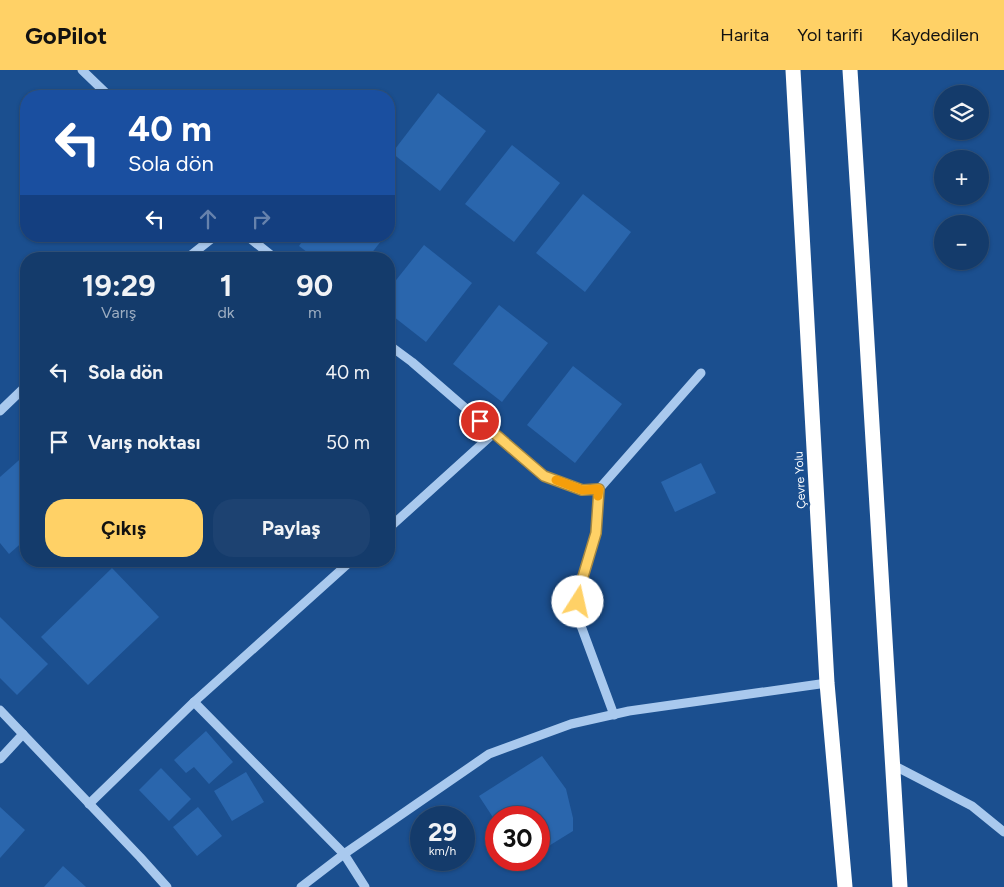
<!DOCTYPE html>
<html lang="tr">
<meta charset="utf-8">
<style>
:root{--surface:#143b6b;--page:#1d4271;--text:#f1f3f6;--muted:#9dadc1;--line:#33557e;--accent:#ffd166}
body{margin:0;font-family:Figtree,sans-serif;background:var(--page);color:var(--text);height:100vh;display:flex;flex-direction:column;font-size:19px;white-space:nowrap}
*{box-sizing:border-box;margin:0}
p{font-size:16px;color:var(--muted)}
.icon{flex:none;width:28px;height:28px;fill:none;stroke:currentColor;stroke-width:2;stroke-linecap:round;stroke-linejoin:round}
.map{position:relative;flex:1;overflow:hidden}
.details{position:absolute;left:20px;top:182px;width:375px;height:315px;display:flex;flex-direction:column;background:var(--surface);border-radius:20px;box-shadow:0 1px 4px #0004,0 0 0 1px var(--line)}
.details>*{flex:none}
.banner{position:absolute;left:20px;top:20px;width:375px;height:152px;border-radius:20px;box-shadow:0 1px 4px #0004,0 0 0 1px var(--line);background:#1a4fa0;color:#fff;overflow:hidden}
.fabs{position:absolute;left:934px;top:15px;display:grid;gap:10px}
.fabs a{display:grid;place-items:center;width:55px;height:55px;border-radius:50%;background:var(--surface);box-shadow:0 1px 4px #0004,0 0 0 1px var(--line);font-size:25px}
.speed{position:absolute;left:410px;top:736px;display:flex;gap:10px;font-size:25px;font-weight:700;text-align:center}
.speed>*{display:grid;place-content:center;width:65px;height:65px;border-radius:50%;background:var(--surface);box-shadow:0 1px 4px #0004,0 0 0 1px var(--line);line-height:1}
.speed small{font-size:12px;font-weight:400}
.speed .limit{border:8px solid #d22;background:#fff;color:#111}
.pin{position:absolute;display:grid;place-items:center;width:42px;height:42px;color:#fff;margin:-21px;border:2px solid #fff;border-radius:50%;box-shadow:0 1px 5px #0007}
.me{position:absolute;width:55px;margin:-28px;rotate:10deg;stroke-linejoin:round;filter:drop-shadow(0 0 4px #0008)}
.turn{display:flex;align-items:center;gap:18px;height:105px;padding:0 25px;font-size:22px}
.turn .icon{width:65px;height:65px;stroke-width:2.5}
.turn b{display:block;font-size:35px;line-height:42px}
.lanes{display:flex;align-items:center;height:48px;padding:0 25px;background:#0003;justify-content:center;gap:25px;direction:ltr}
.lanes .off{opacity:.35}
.eta{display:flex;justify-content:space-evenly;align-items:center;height:85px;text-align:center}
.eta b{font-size:30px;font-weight:700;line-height:35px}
.primary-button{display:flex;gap:10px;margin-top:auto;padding:10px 25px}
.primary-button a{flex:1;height:58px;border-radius:20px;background:var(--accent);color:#111;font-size:20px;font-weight:700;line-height:58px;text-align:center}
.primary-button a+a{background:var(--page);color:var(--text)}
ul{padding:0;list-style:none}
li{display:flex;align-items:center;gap:15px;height:70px;padding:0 25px}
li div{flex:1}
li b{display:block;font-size:19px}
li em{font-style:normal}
header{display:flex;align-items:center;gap:30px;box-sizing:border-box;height:70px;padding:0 25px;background:var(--accent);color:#111}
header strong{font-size:24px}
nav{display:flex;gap:28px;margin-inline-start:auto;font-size:18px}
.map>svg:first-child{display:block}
.building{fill:#2a66ad}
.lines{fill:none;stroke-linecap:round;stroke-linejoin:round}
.minor{stroke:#a9c9ee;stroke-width:9}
.highway{stroke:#fff;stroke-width:15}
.route-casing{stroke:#a68842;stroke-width:12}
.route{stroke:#ffd166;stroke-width:9}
.slow{stroke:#f59e0b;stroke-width:9}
.labels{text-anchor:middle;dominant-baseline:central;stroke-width:5;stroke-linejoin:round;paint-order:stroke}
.street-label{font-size:12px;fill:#fff;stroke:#1b4f8f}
</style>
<header>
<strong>GoPilot</strong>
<nav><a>Harita</a><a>Yol tarifi</a><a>Kaydedilen</a></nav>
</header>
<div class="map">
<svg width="1004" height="817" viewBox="0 0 1004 817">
<rect width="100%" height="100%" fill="#1b4f8f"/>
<g class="building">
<path d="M438,23L486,61L440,121L392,83Z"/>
<path d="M512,75L560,113L514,172L465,134Z"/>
<path d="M583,124L631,162L585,222L536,183Z"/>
<path d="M389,151L394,155L389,161Z"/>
<path d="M306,166H385L367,189H316L299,176Z"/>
<path d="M424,175L472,213L426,272L389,243V219Z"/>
<path d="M499,235L548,273L502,332L453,294Z"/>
<path d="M573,296L622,334L575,393L527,355Z"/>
<path d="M26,384V469L9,484L0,473V407Z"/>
<path d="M701,393L716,423L675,442L661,412Z"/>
<path d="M112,498L159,547L88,615L41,567Z"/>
<path d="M0,547L48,594L17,625L0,608Z"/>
<path d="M206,661L233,692L209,714L194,697L186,703L174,690Z"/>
<path d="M542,686L566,719L573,748V761L539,782V748H496V752L479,726Z"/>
<path d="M161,698L191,729L169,751L139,720Z"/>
<path d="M246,702L264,732L232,751L214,721Z"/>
<path d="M0,737L25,760L0,788Z"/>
<path d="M198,737L222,766L197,786L173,757Z"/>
<path d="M63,796L86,817H44Z"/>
</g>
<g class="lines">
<g class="minor">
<path d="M82,0L109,26"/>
<path d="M247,166L276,189"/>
<path d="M186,189L215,166"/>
<path d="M389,275L412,292L544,406L582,420L599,419L701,303"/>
<path d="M0,341L26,316"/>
<path d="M599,419L596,463L579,519L577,545L614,645"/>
<path d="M389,458L494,363"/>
<path d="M194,632L344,784L365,817"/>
<path d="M0,640L140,787L167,817"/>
<path d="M0,689L23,664"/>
<path d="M893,695L972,736L1004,762"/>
<path d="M89,734L194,632L351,491"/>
<path d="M301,817L344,784L489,684L571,654L629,641L827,613"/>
</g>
<g class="highway">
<path d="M793,0L827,613L845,817"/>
<path d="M850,0L862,189L900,817"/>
</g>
</g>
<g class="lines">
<defs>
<path id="route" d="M480,351L544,406L582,420L599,419L596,463L579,520L578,532"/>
</defs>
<use href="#route" class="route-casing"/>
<use href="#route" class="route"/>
<path class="slow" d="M556,410L582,420L599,419L598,426"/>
</g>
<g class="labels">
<g class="street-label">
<text transform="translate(800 410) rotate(-93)">Çevre Yolu</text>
</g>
</g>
</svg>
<div class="fabs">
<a><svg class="icon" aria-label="layers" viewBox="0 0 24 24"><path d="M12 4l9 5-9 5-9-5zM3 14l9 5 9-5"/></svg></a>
<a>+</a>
<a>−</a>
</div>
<div class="speed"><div>29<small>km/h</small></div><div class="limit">30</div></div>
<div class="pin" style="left:480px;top:351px;background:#d93025"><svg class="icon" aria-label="arrive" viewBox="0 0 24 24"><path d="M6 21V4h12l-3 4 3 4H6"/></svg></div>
<svg class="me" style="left:578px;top:532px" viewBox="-20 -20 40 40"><circle r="19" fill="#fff"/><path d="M0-13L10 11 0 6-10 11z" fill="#ffd166"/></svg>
<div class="banner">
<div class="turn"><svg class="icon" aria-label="left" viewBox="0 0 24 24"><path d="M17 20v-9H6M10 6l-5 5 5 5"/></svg><div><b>40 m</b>Sola dön</div></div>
<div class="lanes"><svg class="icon" aria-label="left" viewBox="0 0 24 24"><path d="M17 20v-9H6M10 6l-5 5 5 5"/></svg><svg class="icon off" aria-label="ahead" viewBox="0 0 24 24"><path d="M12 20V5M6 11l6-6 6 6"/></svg><svg class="icon off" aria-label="right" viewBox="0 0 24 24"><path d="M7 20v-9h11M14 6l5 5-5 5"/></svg></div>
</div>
<section class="details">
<div class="eta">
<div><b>19:29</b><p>Varış</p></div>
<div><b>1</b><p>dk</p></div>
<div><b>90</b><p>m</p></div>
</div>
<ul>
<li><svg class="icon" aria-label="left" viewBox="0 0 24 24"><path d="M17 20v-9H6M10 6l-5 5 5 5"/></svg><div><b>Sola dön</b></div><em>40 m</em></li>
<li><svg class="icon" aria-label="arrive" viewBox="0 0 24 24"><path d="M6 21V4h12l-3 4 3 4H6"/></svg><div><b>Varış noktası</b></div><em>50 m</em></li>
</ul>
<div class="primary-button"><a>Çıkış</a><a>Paylaş</a></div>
</section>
</div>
